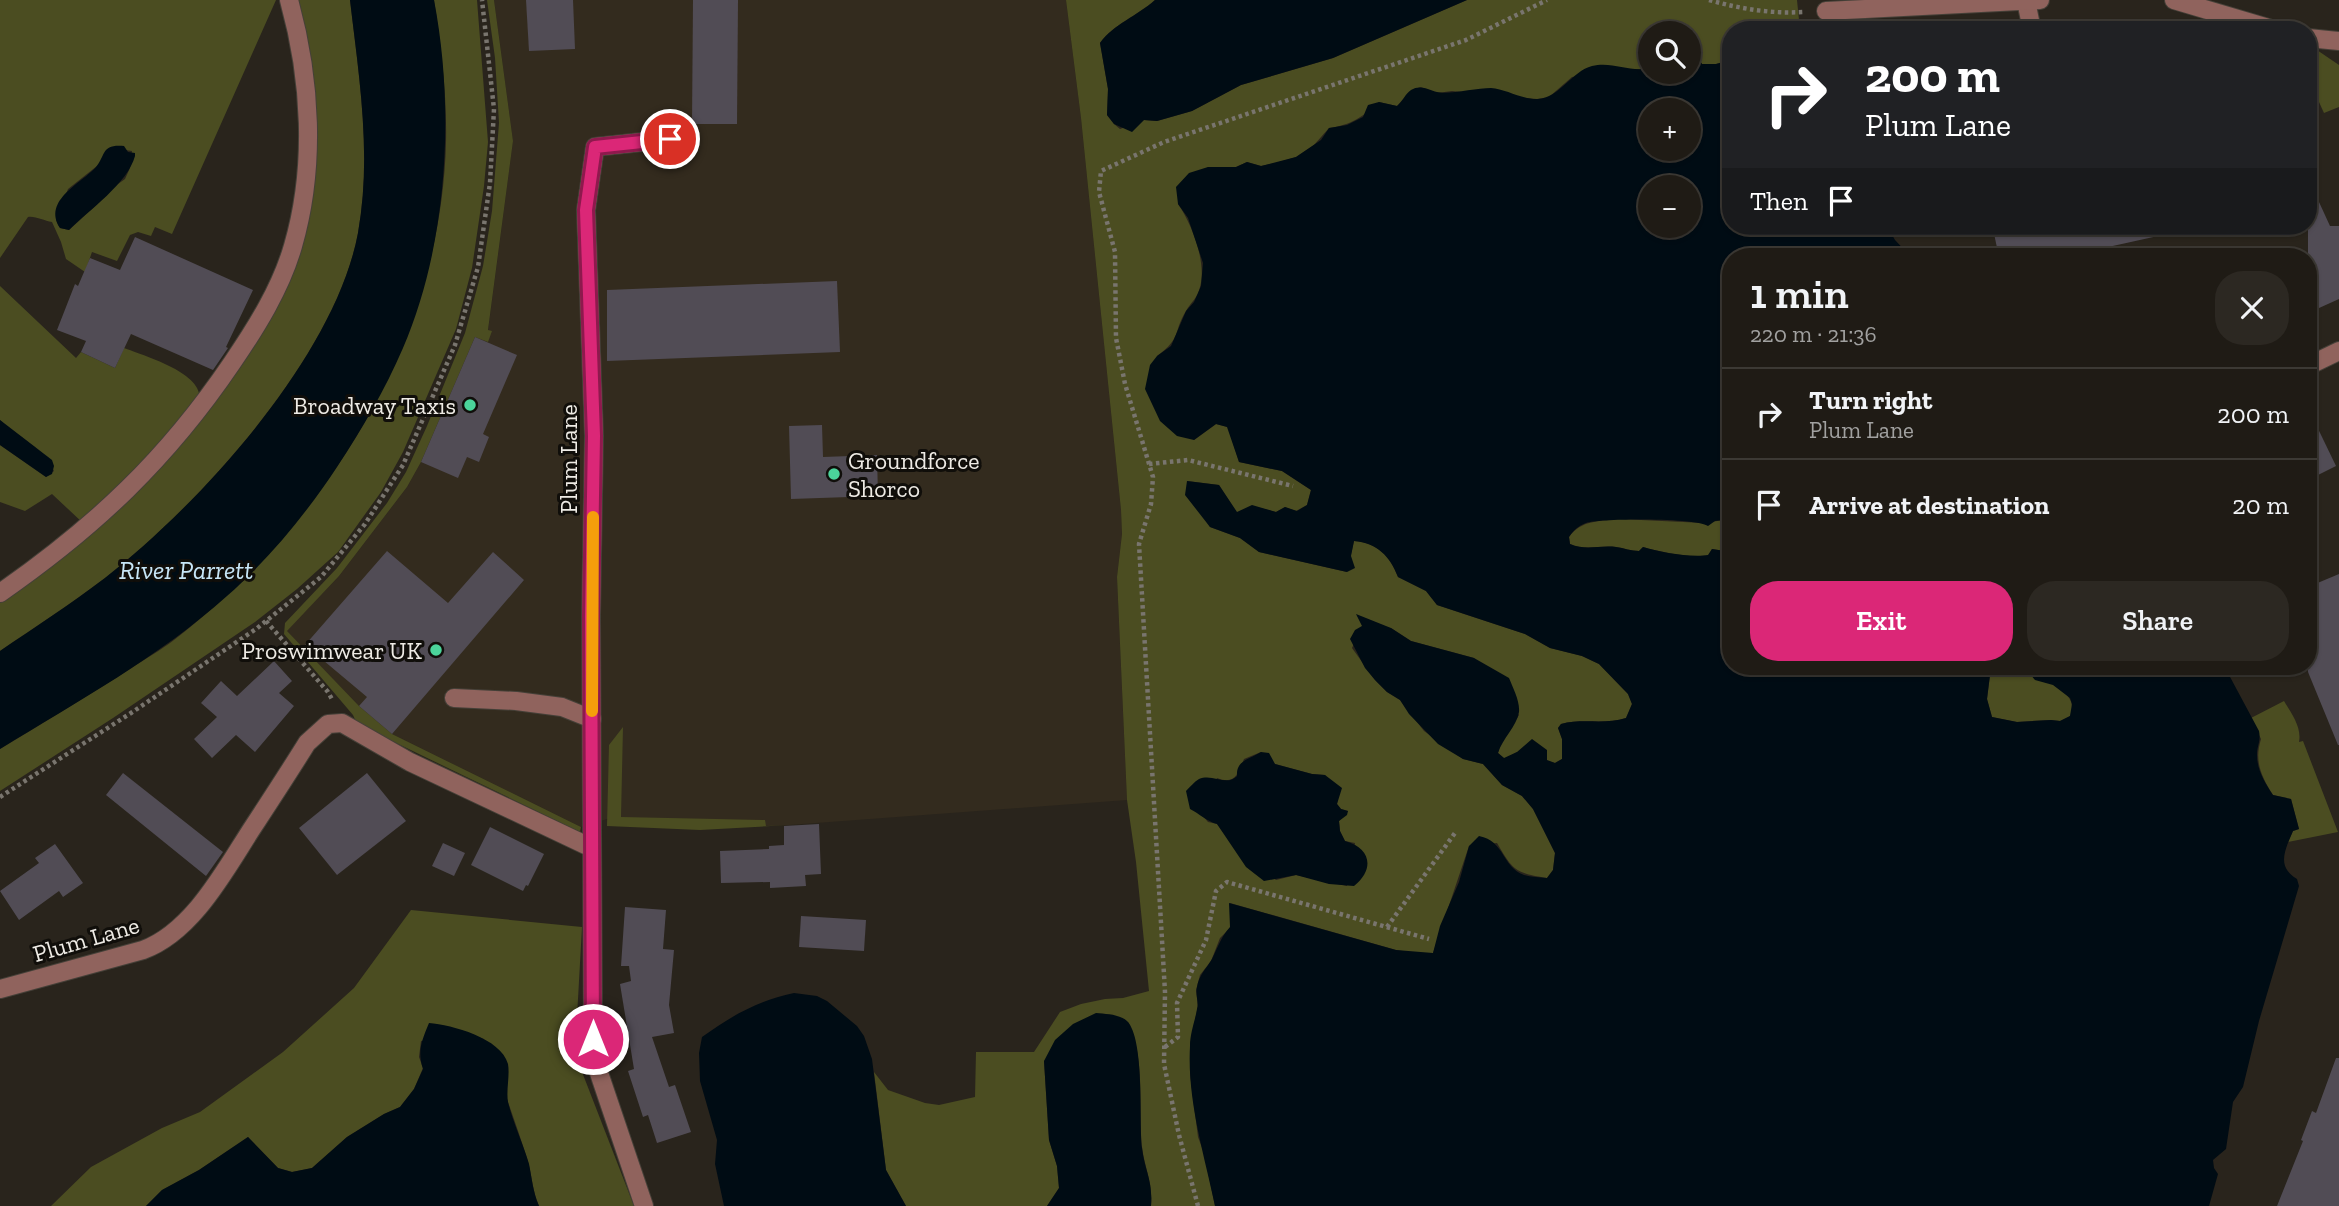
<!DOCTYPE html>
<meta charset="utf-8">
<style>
:root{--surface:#1f1b15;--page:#2c2822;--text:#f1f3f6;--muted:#a1a1a0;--line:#3c3934;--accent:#db2777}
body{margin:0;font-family:"Zilla Slab",serif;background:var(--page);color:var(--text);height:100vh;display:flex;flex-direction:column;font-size:26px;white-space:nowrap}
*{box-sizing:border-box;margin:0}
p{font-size:23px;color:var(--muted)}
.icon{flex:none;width:38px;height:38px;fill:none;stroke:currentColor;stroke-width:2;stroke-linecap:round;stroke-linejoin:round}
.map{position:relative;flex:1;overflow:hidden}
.panel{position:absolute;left:1722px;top:248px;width:595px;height:427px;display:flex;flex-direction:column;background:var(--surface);border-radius:28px;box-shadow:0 2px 5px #0004,0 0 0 2px var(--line)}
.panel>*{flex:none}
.hud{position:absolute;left:1722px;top:21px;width:595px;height:214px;border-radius:28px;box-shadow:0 2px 5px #0004,0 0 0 2px var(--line);background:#202124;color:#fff;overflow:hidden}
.fabs{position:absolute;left:1638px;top:21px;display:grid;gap:14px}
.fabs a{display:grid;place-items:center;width:63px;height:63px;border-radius:50%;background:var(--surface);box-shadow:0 2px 5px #0004,0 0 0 2px var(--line);font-size:35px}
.pin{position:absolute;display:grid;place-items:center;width:60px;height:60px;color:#fff;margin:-30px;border:4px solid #fff;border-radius:50%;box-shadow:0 2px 7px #0007}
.me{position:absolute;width:77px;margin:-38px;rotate:0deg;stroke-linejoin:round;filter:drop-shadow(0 0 5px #0008)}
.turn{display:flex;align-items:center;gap:24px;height:147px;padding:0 28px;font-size:32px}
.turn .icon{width:91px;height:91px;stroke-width:2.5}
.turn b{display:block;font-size:49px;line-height:60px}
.then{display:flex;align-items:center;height:66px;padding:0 28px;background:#0003;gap:14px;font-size:26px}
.round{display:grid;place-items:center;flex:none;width:74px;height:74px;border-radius:28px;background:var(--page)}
.overview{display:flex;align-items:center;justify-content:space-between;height:119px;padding:0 28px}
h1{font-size:42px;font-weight:600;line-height:52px}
.action{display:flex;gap:14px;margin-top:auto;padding:14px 28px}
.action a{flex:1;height:80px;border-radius:28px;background:var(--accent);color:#fff;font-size:28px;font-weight:600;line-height:80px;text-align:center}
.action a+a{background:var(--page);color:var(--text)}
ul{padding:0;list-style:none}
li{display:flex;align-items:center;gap:21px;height:91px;padding:0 28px;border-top:2px solid var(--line)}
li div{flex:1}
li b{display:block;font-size:26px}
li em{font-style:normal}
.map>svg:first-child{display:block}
.built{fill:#332b1e}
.green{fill:#4b4d21;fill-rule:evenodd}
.water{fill:#000c14;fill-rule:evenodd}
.building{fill:#514c55}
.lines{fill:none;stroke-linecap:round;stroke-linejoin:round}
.minor-casing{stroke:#454038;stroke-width:20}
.path{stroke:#79756e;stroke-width:4.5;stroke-dasharray:3.5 3.5;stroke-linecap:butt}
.minor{stroke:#90635d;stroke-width:18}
.route-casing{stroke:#8e194d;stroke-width:18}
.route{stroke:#db2777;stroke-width:12}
.slow{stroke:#f59e0b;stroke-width:12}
.poi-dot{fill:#4bd49b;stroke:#100e0a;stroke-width:2.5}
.labels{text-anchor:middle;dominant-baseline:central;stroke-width:6;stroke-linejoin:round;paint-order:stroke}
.poi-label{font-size:24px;fill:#eeebe5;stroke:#100e0a;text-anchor:end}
.street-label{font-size:24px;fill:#eeebe5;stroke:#100e0a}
.water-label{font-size:26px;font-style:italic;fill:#c7e6f7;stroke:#100e0a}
</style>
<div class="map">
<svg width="2339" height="1206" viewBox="0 0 2339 1206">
<rect width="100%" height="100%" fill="#29241c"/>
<path class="built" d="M494,0H1066L1081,118L1121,510L1122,534L1117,577L1127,800L789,825L765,826V820L607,819L581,827L392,734L359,706L286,631L339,576L407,487L421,462L475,337L492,331H488L513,141Z"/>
<g class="green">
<path d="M0,0H276L172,234L155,227L151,236L138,232L130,235L117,261L92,252L85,272L66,259L61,242L52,222C44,221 36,216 28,217L0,258ZM125,150L132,151L130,168L125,179L111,189L105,197L69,230L60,228L56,220L68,189L97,166Z"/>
<path d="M295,0H350C359,77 372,155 358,233C335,356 201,503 105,578C71,604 35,627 0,651V601L91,535L145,484L198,424L229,383L306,217Z"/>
<path d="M434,0H477L488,142L484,186L472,268L456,329L403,452L381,492L338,552L297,589L255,622L113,718L0,791V749C44,722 88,696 130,669C145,659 161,650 174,640C328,520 441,340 446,142C447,94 441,47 434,0Z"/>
<path d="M487,0H494L513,141L488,330L492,331L488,342L475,337L421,462L407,487L339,576L287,631L359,706L392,734L581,827L580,832L357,724L353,715L284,634L285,623L337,568L387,503L406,472L427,426L465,333L483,266L492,211L499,123L495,58Z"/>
<path d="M1066,0H1155C1137,16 1114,24 1100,43L1108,89L1107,115L1114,124L1120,129L1144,120L1157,121L1192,111L1241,85L1333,58L1467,0H1797L1800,30H1731V60L1716,64H1702L1696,55H1689V33H1650V68L1572,77L1549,97L1537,99L1452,91L1437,93L1421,87L1412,90L1397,106L1379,102C1363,117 1351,125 1329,128L1314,145L1296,157L1276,163L1261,166L1247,162L1236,167H1208L1178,204C1192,224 1207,263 1200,287C1198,298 1191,302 1186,311C1173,332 1182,338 1157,356L1194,440L1216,424L1228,427L1239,462L1282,471L1311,490L1307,505L1296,511L1285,507L1276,512L1252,506L1237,513L1219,485L1187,481L1201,513L1210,527L1240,538L1259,552L1347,572L1354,541C1378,543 1390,556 1398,577L1426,591L1437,605L1525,634L1550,648L1582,656L1599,664L1628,694L1632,704L1626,718C1605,725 1582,718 1561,724L1558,728L1562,739V759L1555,763L1517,752L1505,759L1498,753L1501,743L1519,715L1474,658L1411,641L1391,628L1362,626L1352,648L1375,680L1387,692L1400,700L1424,731L1463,759L1483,764L1502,785L1522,796L1533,809L1555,853L1553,870L1547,878C1516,873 1513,871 1497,843L1469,846L1433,953L1422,954L1396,950L1230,903L1231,927L1220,938L1211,961L1200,975L1196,990L1198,1006L1190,1045V1074L1198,1137L1204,1153L1215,1206H1151C1153,1182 1145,1170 1142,1147C1138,1106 1146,1060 1128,1022L1044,1061L1049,1140L1057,1166L1059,1188L1047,1206H906L886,1170L874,1072L888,1090L925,1103L939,1105L975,1097L976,1052H1034L1060,1012L1081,1004L1105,999L1123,998L1149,991L1136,862L1127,800L1117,577L1122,534L1121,510L1081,118ZM1261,752L1275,764L1312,774L1325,775L1338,796L1337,804L1341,809L1348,811L1339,821L1340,831L1345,841L1355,843L1347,886L1296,875L1276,880L1230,841L1217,824L1208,822L1202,815L1217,778C1235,785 1238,774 1244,759Z"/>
<path d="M2308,47L2314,48L2339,65V107L2324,113L2308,78Z"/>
<path d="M0,286L76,358L81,352L115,368L124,348C145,356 207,374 199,402L83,523L52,494L25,511L0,502V445L46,477L54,471C45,449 18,437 0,420Z"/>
<path d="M1620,519L1704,523L1731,519V552L1712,549L1708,556C1691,558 1659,552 1643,547L1639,551C1631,551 1624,548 1616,547C1599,545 1586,551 1570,544L1569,537C1581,520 1600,521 1620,519Z"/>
<path d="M1991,667H2024C2038,681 2082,689 2070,716L2060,721L2051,720L2017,722L1992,717L1987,699Z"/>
<path d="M2284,701C2291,713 2302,727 2299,742L2303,741L2338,832L2288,842L2293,831L2299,829L2291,799L2273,795C2261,776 2254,761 2261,739L2251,718Z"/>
<path d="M623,727L621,817L765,820L766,826L789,825L700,830L607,826L609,745Z"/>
<path d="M411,910L582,927L576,1035L577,1059L634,1206H539C532,1190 532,1174 527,1158C514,1118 500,1078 484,1039L465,1033L421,1041L419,1057L423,1068L414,1089L400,1107L384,1114L347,1137L312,1168L292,1172L278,1168L248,1137L199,1170L162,1190L146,1206H51L91,1167L162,1128L200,1112L283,1052L354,988Z"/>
</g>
<g class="water">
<path d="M350,0H434C455,109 448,244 403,348C385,390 362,429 337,467C306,514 269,559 227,596C159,657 78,701 0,749V651C35,627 71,604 105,578C201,503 335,356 358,233C372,155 359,77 350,0Z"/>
<path d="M1155,0H1467L1333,58L1241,85L1192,111L1157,121L1144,120L1132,132L1114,124L1107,115L1108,89L1100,43C1114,24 1137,16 1155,0Z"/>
<path d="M1689,55H1696L1702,64H1716L1731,60V226H1887L1895,240L1911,257H1731V519L1715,521L1708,526C1697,518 1601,518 1586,523C1578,526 1574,530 1569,537L1570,544C1586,551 1599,545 1616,547C1624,548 1631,551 1639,551L1643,547C1659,552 1691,558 1708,555L1712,549L1731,552V667H1991L1987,699L1992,717L2017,722L2051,720L2060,721L2070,716L2072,704L2070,698L2053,685L2035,680L2024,667H2231L2233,672L2229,675L2259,731C2261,741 2257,746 2257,755C2257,770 2265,783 2273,795L2291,799L2299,829L2293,831C2285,850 2276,867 2297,879L2299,886L2259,1021L2243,1087L2233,1102L2226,1149L2213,1160L2214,1168L2218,1174L2209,1206H1215C1204,1153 1187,1101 1190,1046C1190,1033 1195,1021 1197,1009C1199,1002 1195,994 1197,987C1199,975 1206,969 1212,959C1218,947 1221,937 1230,927L1229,903L1396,950L1433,953L1440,926L1459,882L1469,846L1479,836C1505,841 1502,867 1524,875C1531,877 1540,877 1547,878L1553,870L1555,853L1533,809L1522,796L1502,785L1483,764L1463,759L1438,744L1409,714L1400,700L1387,692L1375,680L1365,668L1350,639L1355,630L1362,626L1356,614L1391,628L1411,641L1474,658L1509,678C1513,688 1520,701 1519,712C1517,726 1502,739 1498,753L1504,758L1517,752L1532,739L1547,750V760L1555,763L1562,759V739L1558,728L1561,724C1582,718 1605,725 1626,718L1632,704L1628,694L1599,664L1582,656L1550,648L1525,634L1437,605L1426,591L1398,577C1390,556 1377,543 1354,541L1351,556L1355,568L1347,572L1259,552L1240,538L1210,527L1185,495L1187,481L1219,485L1237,512L1252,505L1276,512L1285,507L1297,511L1307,505L1311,490L1282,471L1239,462L1227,427L1216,424L1194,440L1177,436L1160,421L1145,389L1150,365L1157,356L1171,346L1186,311L1194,302L1201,286L1203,263L1188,218L1178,204L1176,187L1189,173L1208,167H1236L1247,162L1261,166L1296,157L1321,140L1329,128L1347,125L1363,117L1368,105L1379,102L1397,106C1402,102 1406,93 1411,90C1420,84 1429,90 1437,92C1448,95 1476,88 1491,88C1506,89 1523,100 1538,99C1559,98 1572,71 1592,66C1613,61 1630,73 1650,68V72H1689ZM1650,110H1689V149H1650ZM1689,187V226H1650V187Z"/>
<path d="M124,146L128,152L135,153V156C128,183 89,210 69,230L60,228C42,200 82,183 96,167C106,155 101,144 124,146Z"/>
<path d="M0,420L52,460L54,466L52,474L46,477L0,445Z"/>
<path d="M1261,752L1269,753L1275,764L1312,774L1325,775L1342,788L1337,804L1341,809L1348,811L1347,815L1339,821L1340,831L1345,841C1371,848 1375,869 1354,886L1329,884L1296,875L1264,881L1246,867L1217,824C1206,821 1200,814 1190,809L1186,791C1190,787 1194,782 1199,779C1213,773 1226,787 1237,776C1236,760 1250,759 1261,752Z"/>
<path d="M794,993L817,996L827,1001L857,1026L864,1036L872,1059L886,1170L906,1206H724L715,1164L717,1140L700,1081L699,1053L702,1037C733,1015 757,1001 794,993Z"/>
<path d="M1096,1013C1106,1014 1119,1014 1127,1021C1145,1039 1139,1121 1142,1148C1145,1172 1153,1180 1151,1206H1047L1059,1188L1057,1166L1049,1140L1044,1061L1055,1040L1073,1024Z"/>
<path d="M429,1023C452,1025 501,1038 508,1064C510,1076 506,1090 508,1102C513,1123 523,1143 529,1164C532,1179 533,1192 539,1206H146L162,1190L199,1170L248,1137L278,1168L292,1172L312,1168L347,1137L384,1114L400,1107L414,1089L423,1069C417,1051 422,1040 429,1023Z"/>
</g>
<g class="building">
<path d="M526,0H573L575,49L529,51Z"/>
<path d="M693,0H738L737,124H692Z"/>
<path d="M2308,178L2330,226H2339V299L2308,313Z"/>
<path d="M2010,226H2157L2158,236L2090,251L2092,257H1999L1993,229Z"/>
<path d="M135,237L253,290L226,347L228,348L213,370L131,334L115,368L81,352L86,341L57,330L75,284L78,286L90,258L120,270Z"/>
<path d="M837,281L840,352L607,361V290Z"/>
<path d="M475,337L517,355L483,434L489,437L479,462L467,457L458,478L421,462Z"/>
<path d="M2308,408L2336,466L2308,480Z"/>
<path d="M822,425L823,457L877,455L878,496L791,499L789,426Z"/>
<path d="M387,551L448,603L493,552L524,580L392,734L359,706L367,697L305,645Z"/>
<path d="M2339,574V745H2338L2308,672V587Z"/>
<path d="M274,661L292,681L279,693L294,706L255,752L236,735L212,758L194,739L217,717L201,703L221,681L237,696Z"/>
<path d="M123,773L223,852L206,876L106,795Z"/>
<path d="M367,773L406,821L337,875L299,828Z"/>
<path d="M819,824L821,874L805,875L806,886L770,888V882L721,883L720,851L769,849V846L784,845V826Z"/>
<path d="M490,827L544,854L528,886L526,885L523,891L471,865Z"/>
<path d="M443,843L465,853L454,876L432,866Z"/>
<path d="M55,844L83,883L63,897L59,891L19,920L0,891L39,863L35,858Z"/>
<path d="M625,907L666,910L663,949L674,950L669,1005L674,1033L652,1037L669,1087L675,1085L691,1132L657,1143L648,1115L643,1117L628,1071L634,1069L620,984L631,981L629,966H621Z"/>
<path d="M801,916L866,920L864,951L799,947Z"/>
<path d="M2336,1058H2339V1206H2277L2303,1141L2301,1140L2312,1111L2316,1113Z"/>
</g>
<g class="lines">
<defs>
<g id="minor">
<path d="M2174,0L2275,30"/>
<path d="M2026,1L2032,30"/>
<path d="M1826,11L2040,0"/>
<path d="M2308,38L2339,41"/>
<path d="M2308,366L2339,351"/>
<path d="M0,593C95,527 167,459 232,363C256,328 281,288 293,246C316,167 311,79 289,0"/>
<path d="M454,698L516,701L562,707L592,719"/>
<path d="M0,989L143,950C192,932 224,872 251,830C270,801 289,772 307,743L328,724L342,723L410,762L592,848"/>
<path d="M644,1206L599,1073L593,1039L591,616L594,436L586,210L595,147L670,139"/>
</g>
</defs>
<use href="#minor" class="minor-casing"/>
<g class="path">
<path d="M1709,0C1741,9 1772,14 1804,12"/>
<path d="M1149,464L1188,460L1293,486"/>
<path d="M266,621L328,692L333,701"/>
<path d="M0,797L131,713L256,629L321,577L365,524L403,465L455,345L478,267L490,183L494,109L482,0"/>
<path d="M1387,927L1455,833"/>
<path d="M1165,1047L1178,1037L1177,1003L1206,940L1216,891L1227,882L1429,939"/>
<path d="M1198,1206L1179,1135L1164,1064L1165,992L1139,544L1151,504L1153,477L1125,384L1116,338L1115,252L1099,192L1101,171L1164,142L1466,40L1547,0"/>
</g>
<use href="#minor" class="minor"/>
</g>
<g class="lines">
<defs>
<path id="route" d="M593,1039L591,616L594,436L586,210L595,147L670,139"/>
</defs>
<use href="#route" class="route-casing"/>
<use href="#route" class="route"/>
<path class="slow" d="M592,711L593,517"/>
</g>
<g class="poi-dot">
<circle cx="470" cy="405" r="7"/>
<circle cx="834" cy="474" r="7"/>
<circle cx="436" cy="650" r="7"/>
</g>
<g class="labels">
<g class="poi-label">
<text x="456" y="405">Broadway Taxis</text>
<text x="848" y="460" text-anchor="start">Groundforce<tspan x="848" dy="28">Shorco</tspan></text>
<text x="422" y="650">Proswimwear UK</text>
</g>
<g class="street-label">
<text transform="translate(568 459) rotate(-90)">Plum Lane</text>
<text transform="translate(86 939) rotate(-16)">Plum Lane</text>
</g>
<g class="water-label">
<text x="186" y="570">River Parrett</text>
</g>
</g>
</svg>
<div class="fabs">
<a><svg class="icon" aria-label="search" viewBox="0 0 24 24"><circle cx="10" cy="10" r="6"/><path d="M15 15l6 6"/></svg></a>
<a>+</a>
<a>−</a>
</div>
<div class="pin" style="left:670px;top:139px;background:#d93025"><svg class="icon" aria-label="arrive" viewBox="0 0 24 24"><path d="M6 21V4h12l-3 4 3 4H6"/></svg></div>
<svg class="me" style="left:593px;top:1039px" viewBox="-20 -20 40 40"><circle r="17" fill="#db2777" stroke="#fff" stroke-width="3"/><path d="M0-11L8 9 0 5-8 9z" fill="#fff"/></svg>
<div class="hud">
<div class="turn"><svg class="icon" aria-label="right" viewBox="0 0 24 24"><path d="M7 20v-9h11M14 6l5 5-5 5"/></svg><div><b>200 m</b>Plum Lane</div></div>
<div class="then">Then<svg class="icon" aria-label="arrive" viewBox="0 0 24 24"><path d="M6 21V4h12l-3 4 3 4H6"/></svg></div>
</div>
<section class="panel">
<div class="overview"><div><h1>1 min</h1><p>220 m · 21:36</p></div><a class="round"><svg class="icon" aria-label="close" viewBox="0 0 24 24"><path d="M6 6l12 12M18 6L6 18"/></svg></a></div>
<ul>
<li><svg class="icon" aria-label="right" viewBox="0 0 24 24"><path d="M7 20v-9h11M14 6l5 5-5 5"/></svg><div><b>Turn right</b><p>Plum Lane</p></div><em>200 m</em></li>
<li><svg class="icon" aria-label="arrive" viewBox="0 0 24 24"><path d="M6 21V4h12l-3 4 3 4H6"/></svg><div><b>Arrive at destination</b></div><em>20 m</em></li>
</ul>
<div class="action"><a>Exit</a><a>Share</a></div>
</section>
</div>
